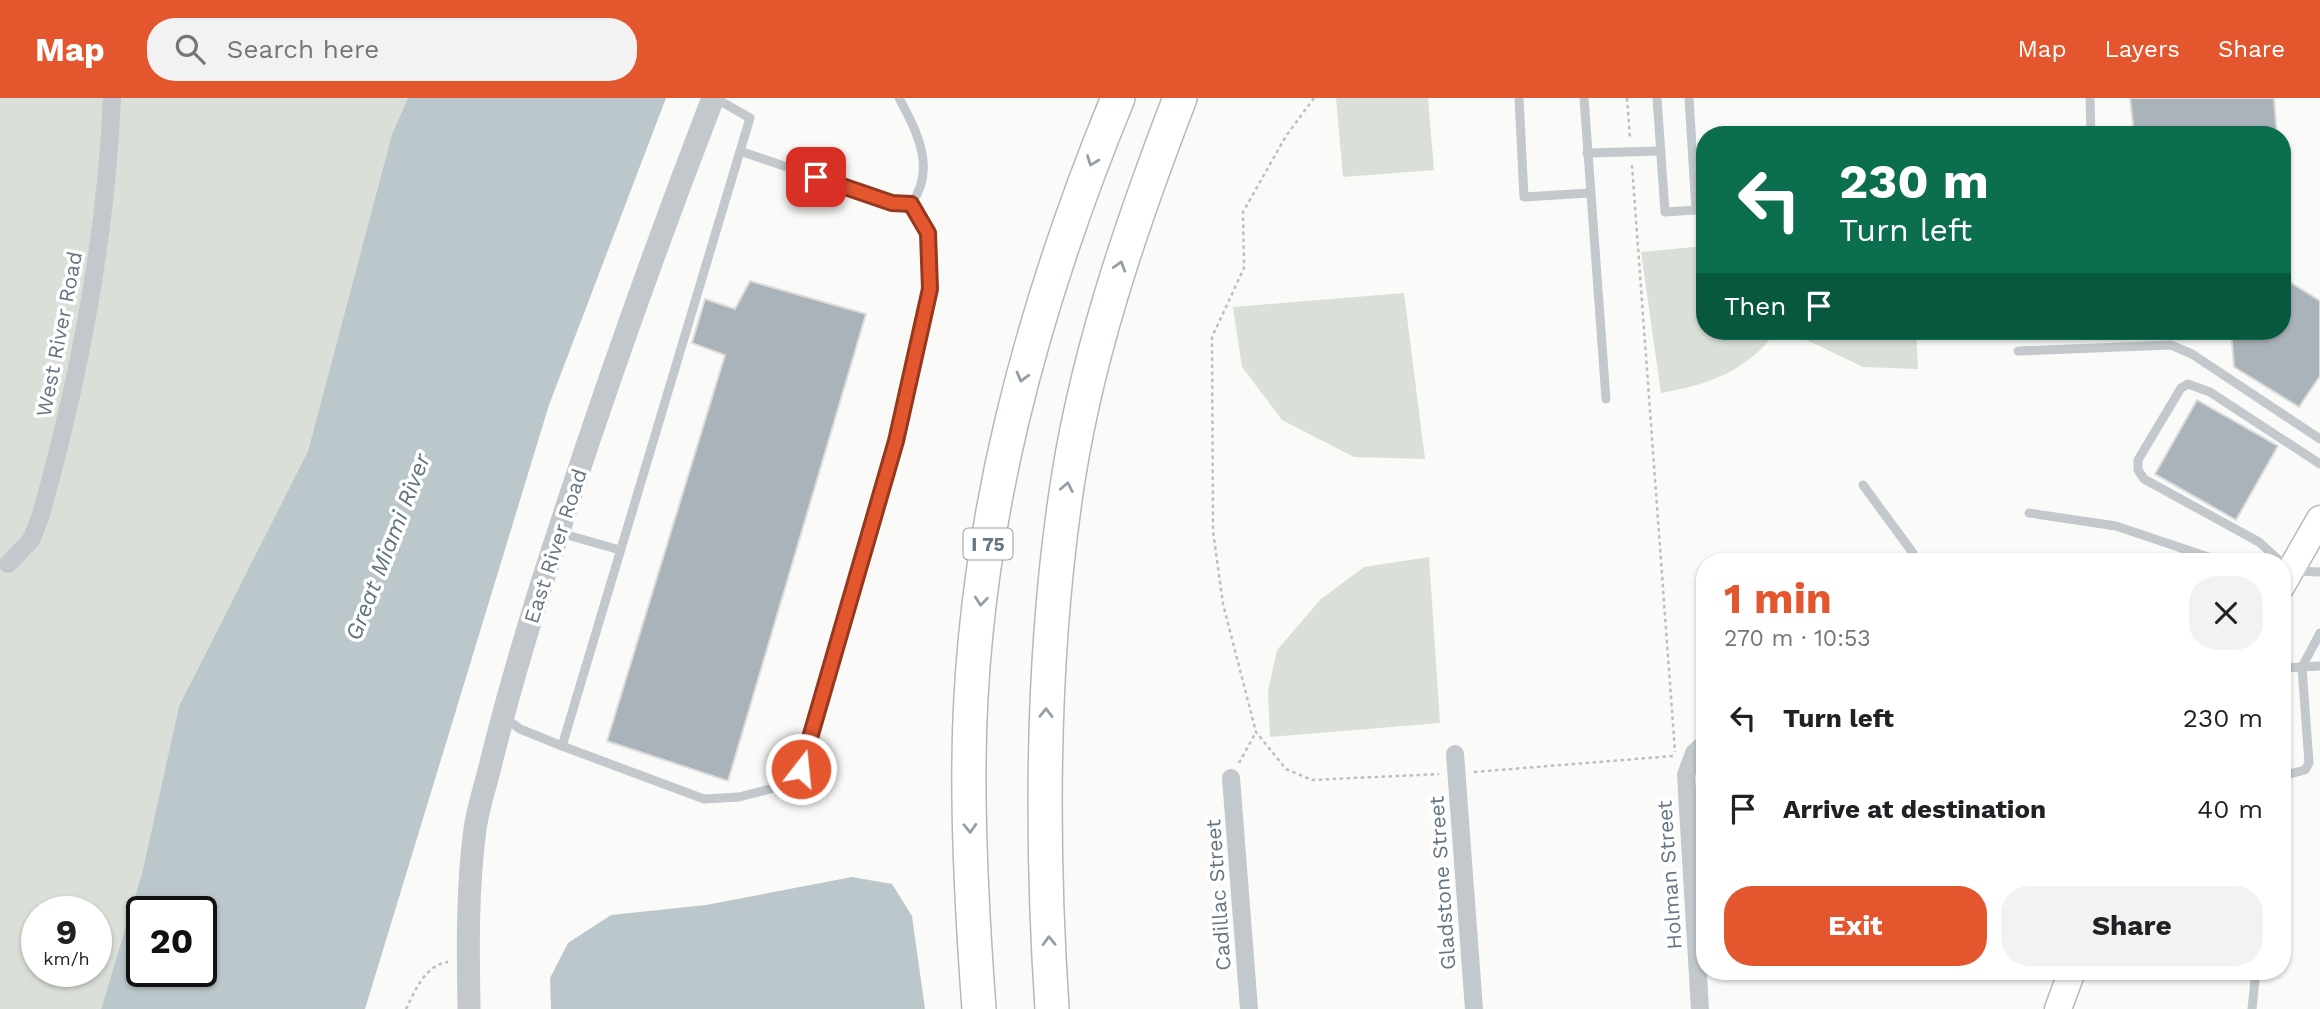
<!DOCTYPE html>
<meta charset="utf-8">
<style>
:root{--surface:#fff;--page:#f2f2f2;--text:#202124;--muted:#757577;--accent:#e4572e}
body{margin:0;font-family:"Work Sans",sans-serif;background:var(--page);color:var(--text);height:100vh;display:flex;flex-direction:column;font-size:26px;white-space:nowrap}
*{box-sizing:border-box;margin:0}
p{font-size:23px;color:var(--muted)}
.icon{flex:none;width:38px;height:38px;fill:none;stroke:currentColor;stroke-width:2;stroke-linecap:round;stroke-linejoin:round}
.map{position:relative;flex:1;overflow:hidden}
.side{position:absolute;left:1696px;top:455px;width:595px;height:427px;display:flex;flex-direction:column;background:var(--surface);border-radius:28px;box-shadow:0 2px 5px #0004}
.side>*{flex:none}
.guide{position:absolute;left:1696px;top:28px;width:595px;height:214px;border-radius:28px;box-shadow:0 2px 5px #0004;background:#0b6e4f;color:#fff;overflow:hidden}
.speed{position:absolute;left:21px;top:798px;display:flex;gap:14px;font-size:35px;font-weight:700;text-align:center}
.speed>*{display:grid;place-content:center;width:91px;height:91px;border-radius:50%;background:var(--surface);box-shadow:0 2px 5px #0004;line-height:1}
.speed small{font-size:18px;font-weight:400}
.speed .limit{border:4px solid #111;border-radius:10px;background:#fff;color:#111}
.pin{position:absolute;display:grid;place-items:center;width:60px;height:60px;color:#fff;margin:-30px;border-radius:14px;box-shadow:0 4px 10px #0006}
.me{position:absolute;width:77px;margin:-38px;rotate:16deg;stroke-linejoin:round;filter:drop-shadow(0 0 5px #0008)}
.turn{display:flex;align-items:center;gap:24px;height:147px;padding:0 28px;font-size:32px}
.turn .icon{width:91px;height:91px;stroke-width:2.5}
.turn b{display:block;font-size:49px;line-height:60px}
.then{display:flex;align-items:center;height:66px;padding:0 28px;background:#0003;gap:14px;font-size:26px}
.round{display:grid;place-items:center;flex:none;width:74px;height:74px;border-radius:28px;background:var(--page)}
.overview{display:flex;align-items:center;justify-content:space-between;height:119px;padding:0 28px}
h1{font-size:42px;font-weight:700;line-height:52px;color:var(--accent)}
.button{display:flex;gap:14px;margin-top:auto;padding:14px 28px}
.button a{flex:1;height:80px;border-radius:28px;background:var(--accent);color:#fff;font-size:28px;font-weight:700;line-height:80px;text-align:center}
.button a+a{background:var(--page);color:var(--text)}
ul{padding:0;list-style:none}
li{display:flex;align-items:center;gap:21px;height:91px;padding:0 28px}
li div{flex:1}
li b{display:block;font-size:26px}
li em{font-style:normal}
header{display:flex;align-items:center;gap:42px;box-sizing:border-box;height:98px;padding:0 35px;background:var(--accent);color:#fff}
header strong{font-size:33px}
nav{display:flex;gap:38px;margin-inline-start:auto;font-size:24px}
.search{width:490px;height:63px;background:var(--page);display:flex;align-items:center;gap:18px;box-sizing:border-box;padding:0 24px;border-radius:28px;color:var(--muted);font-size:26px}
.map>svg:first-child{display:block}
.green{fill:#dadfd7;fill-rule:evenodd}
.water{fill:#bbc7cb;fill-rule:evenodd}
.building{fill:#aab3b9;stroke:#dcdcda;stroke-width:2}
.lines{fill:none;stroke-linecap:round;stroke-linejoin:round}
.secondary-casing{stroke:#b3babf;stroke-width:29}
.motorway-casing{stroke:#b4b9bd;stroke-width:36}
.path{stroke:#bbbfc2;stroke-width:2.5;stroke-dasharray:3.5 3.5;stroke-linecap:butt}
.service{stroke:#c3c8cc;stroke-width:9}
.minor{stroke:#c3c8cc;stroke-width:18}
.tertiary{stroke:#c3c8cc;stroke-width:23}
.secondary{stroke:#fff;stroke-width:26}
.motorway{stroke:#fff;stroke-width:33}
.oneway{stroke:#939fa8}
.route-casing{stroke:#94391e;stroke-width:18}
.route{stroke:#e4572e;stroke-width:12}
.labels{text-anchor:middle;dominant-baseline:central;stroke-width:7;stroke-linejoin:round;paint-order:stroke}
.shield{fill:#fff;stroke:#939fa8;stroke-width:2}
.shield-label{font-size:19px;font-weight:bold;fill:#657683}
.street-label{font-size:21px;fill:#657683;stroke:#fff}
.water-label{font-size:23px;font-style:italic;fill:#60757c;stroke:#fff}
</style>
<header>
<strong>Map</strong>
<div class="search"><svg class="icon" aria-label="search" viewBox="0 0 24 24"><circle cx="10" cy="10" r="6"/><path d="M15 15l6 6"/></svg>Search here</div>
<nav><a>Map</a><a>Layers</a><a>Share</a></nav>
</header>
<div class="map">
<svg width="2320" height="911" viewBox="0 0 2320 911">
<rect width="100%" height="100%" fill="#fafaf8"/>
<g class="green">
<path d="M0,0H408L392,36L308,353L179,608L142,775L101,911H0ZM37,814H96V873H37Z"/>
<path d="M1336,0H1428L1434,72L1343,79Z"/>
<path d="M1704,148V233H1777C1745,274 1711,286 1661,295L1641,154Z"/>
<path d="M1404,195L1425,361L1354,359L1282,322L1242,269L1233,209Z"/>
<path d="M1801,233H1916L1918,271L1863,269L1807,242Z"/>
<path d="M1429,459L1440,625L1270,639L1268,593L1277,552L1321,501L1364,469Z"/>
</g>
<g class="water">
<path d="M408,0H666L549,307L365,911H101L142,775L179,608L308,353L392,36ZM142,814H201V873H142Z"/>
<path d="M852,779L892,786L912,818L925,911H551L550,880L568,845L611,817L706,807Z"/>
</g>
<g class="building">
<path d="M2130,0H2274L2277,37H2134Z"/>
<path d="M2282,179L2320,203V278L2299,309L2234,269L2231,233H2282Z"/>
<path d="M750,183L866,216L728,683L607,643L725,257L692,245L705,201L735,211Z"/>
<path d="M2197,302L2278,348L2236,422L2155,376Z"/>
</g>
<g class="lines">
<defs>
<g id="secondary">
<path d="M2282,487L2320,421"/>
<path d="M2058,911L2072,873"/>
</g>
<g id="motorway">
<path d="M979,911C973,829 968,745 969,662C971,433 1031,211 1118,0"/>
<path d="M1052,911C1041,742 1041,570 1065,402C1084,264 1130,130 1180,0"/>
</g>
</defs>
<use href="#secondary" class="secondary-casing"/>
<use href="#motorway" class="motorway-casing"/>
<g class="path">
<path d="M1314,0L1286,38L1243,114L1244,170L1212,239L1213,433L1223,506L1256,634L1286,671L1312,682L1439,676"/>
<path d="M1627,0L1630,40"/>
<path d="M1632,67L1675,654"/>
<path d="M1239,665L1256,634"/>
<path d="M1474,674L1673,658"/>
<path d="M406,911C415,893 425,867 448,864"/>
</g>
<g class="service">
<path d="M1519,0L1524,99L1590,95"/>
<path d="M1584,0L1606,301"/>
<path d="M1657,0L1665,114L1696,112L1689,0"/>
<path d="M2090,0L2091,37"/>
<path d="M740,53L893,105L911,106C937,71 917,34 899,0"/>
<path d="M1587,55L1661,53"/>
<path d="M2018,253L2171,247L2192,256L2320,341"/>
<path d="M1863,387L1913,455L1912,464"/>
<path d="M2029,415L2116,428L2223,464"/>
<path d="M560,435L620,452"/>
<path d="M2281,464L2259,444L2144,381L2138,372V362L2181,290L2188,286L2210,294L2320,366"/>
<path d="M2294,473L2320,474"/>
<path d="M2282,570L2320,568"/>
<path d="M505,620L520,631L562,648L750,20L715,0"/>
<path d="M562,648L704,701L739,699L782,688L801,671L896,343L930,191L928,135L911,106"/>
<path d="M2282,678L2305,672L2309,665L2302,569L2320,535"/>
<path d="M2252,911L2256,873"/>
</g>
<g class="minor">
<path d="M8,466L31,442L40,420C79,282 106,144 112,0"/>
<path d="M1455,656L1474,911"/>
<path d="M1231,680L1249,911"/>
<path d="M1700,911L1686,677L1694,655L1704,646"/>
</g>
<path class="tertiary" d="M469,911C468,851 467,791 475,731C478,710 485,689 490,669C505,607 523,546 542,485C594,322 651,160 713,0"/>
<use href="#secondary" class="secondary"/>
<use href="#motorway" class="motorway"/>
</g>
<defs><path id="oneway-chevron" d="M-2-3.5L2.5 0L-2 3.5" fill="none" stroke-width="1.6" stroke-linecap="round" stroke-linejoin="round" transform="scale(1.75)"/></defs>
<g class="oneway">
<use href="#oneway-chevron" transform="translate(1092 63) rotate(111)"/>
<use href="#oneway-chevron" transform="translate(1120 168) rotate(-73)"/>
<use href="#oneway-chevron" transform="translate(1022 279) rotate(105)"/>
<use href="#oneway-chevron" transform="translate(1067 389) rotate(-79)"/>
<use href="#oneway-chevron" transform="translate(981 503) rotate(96)"/>
<use href="#oneway-chevron" transform="translate(1046 615) rotate(-89)"/>
<use href="#oneway-chevron" transform="translate(970 730) rotate(88)"/>
<use href="#oneway-chevron" transform="translate(1049 843) rotate(-92)"/>
</g>
<g class="lines">
<defs>
<path id="route" d="M801,671L896,343L930,191L928,135L911,106L892,105L816,79"/>
</defs>
<use href="#route" class="route-casing"/>
<use href="#route" class="route"/>
</g>
<g class="labels">
<rect class="shield" x="963.5" y="430.5" width="49" height="31" rx="5"/>
<g class="shield-label">
<text x="988" y="446">I 75</text>
</g>
<g class="street-label">
<text transform="translate(59 236) rotate(-79)">West River Road</text>
<text transform="translate(555 448) rotate(-72)">East River Road</text>
<text transform="translate(1669 777) rotate(-94)">Holman Street</text>
<text transform="translate(1442 785) rotate(-94)">Gladstone Street</text>
<text transform="translate(1218 797) rotate(-94)">Cadillac Street</text>
</g>
<g class="water-label">
<text transform="translate(388 449) rotate(-69)">Great Miami River</text>
</g>
</g>
</svg>
<div class="speed"><div>9<small>km/h</small></div><div class="limit">20</div></div>
<div class="pin" style="left:816px;top:79px;background:#d93025"><svg class="icon" aria-label="arrive" viewBox="0 0 24 24"><path d="M6 21V4h12l-3 4 3 4H6"/></svg></div>
<svg class="me" style="left:801px;top:671px" viewBox="-20 -20 40 40"><circle r="17" fill="#e4572e" stroke="#fff" stroke-width="3"/><path d="M0-11L8 9 0 5-8 9z" fill="#fff"/></svg>
<div class="guide">
<div class="turn"><svg class="icon" aria-label="left" viewBox="0 0 24 24"><path d="M17 20v-9H6M10 6l-5 5 5 5"/></svg><div><b>230 m</b>Turn left</div></div>
<div class="then">Then<svg class="icon" aria-label="arrive" viewBox="0 0 24 24"><path d="M6 21V4h12l-3 4 3 4H6"/></svg></div>
</div>
<section class="side">
<div class="overview"><div><h1>1 min</h1><p>270 m · 10:53</p></div><a class="round"><svg class="icon" aria-label="close" viewBox="0 0 24 24"><path d="M6 6l12 12M18 6L6 18"/></svg></a></div>
<ul>
<li><svg class="icon" aria-label="left" viewBox="0 0 24 24"><path d="M17 20v-9H6M10 6l-5 5 5 5"/></svg><div><b>Turn left</b></div><em>230 m</em></li>
<li><svg class="icon" aria-label="arrive" viewBox="0 0 24 24"><path d="M6 21V4h12l-3 4 3 4H6"/></svg><div><b>Arrive at destination</b></div><em>40 m</em></li>
</ul>
<div class="button"><a>Exit</a><a>Share</a></div>
</section>
</div>
